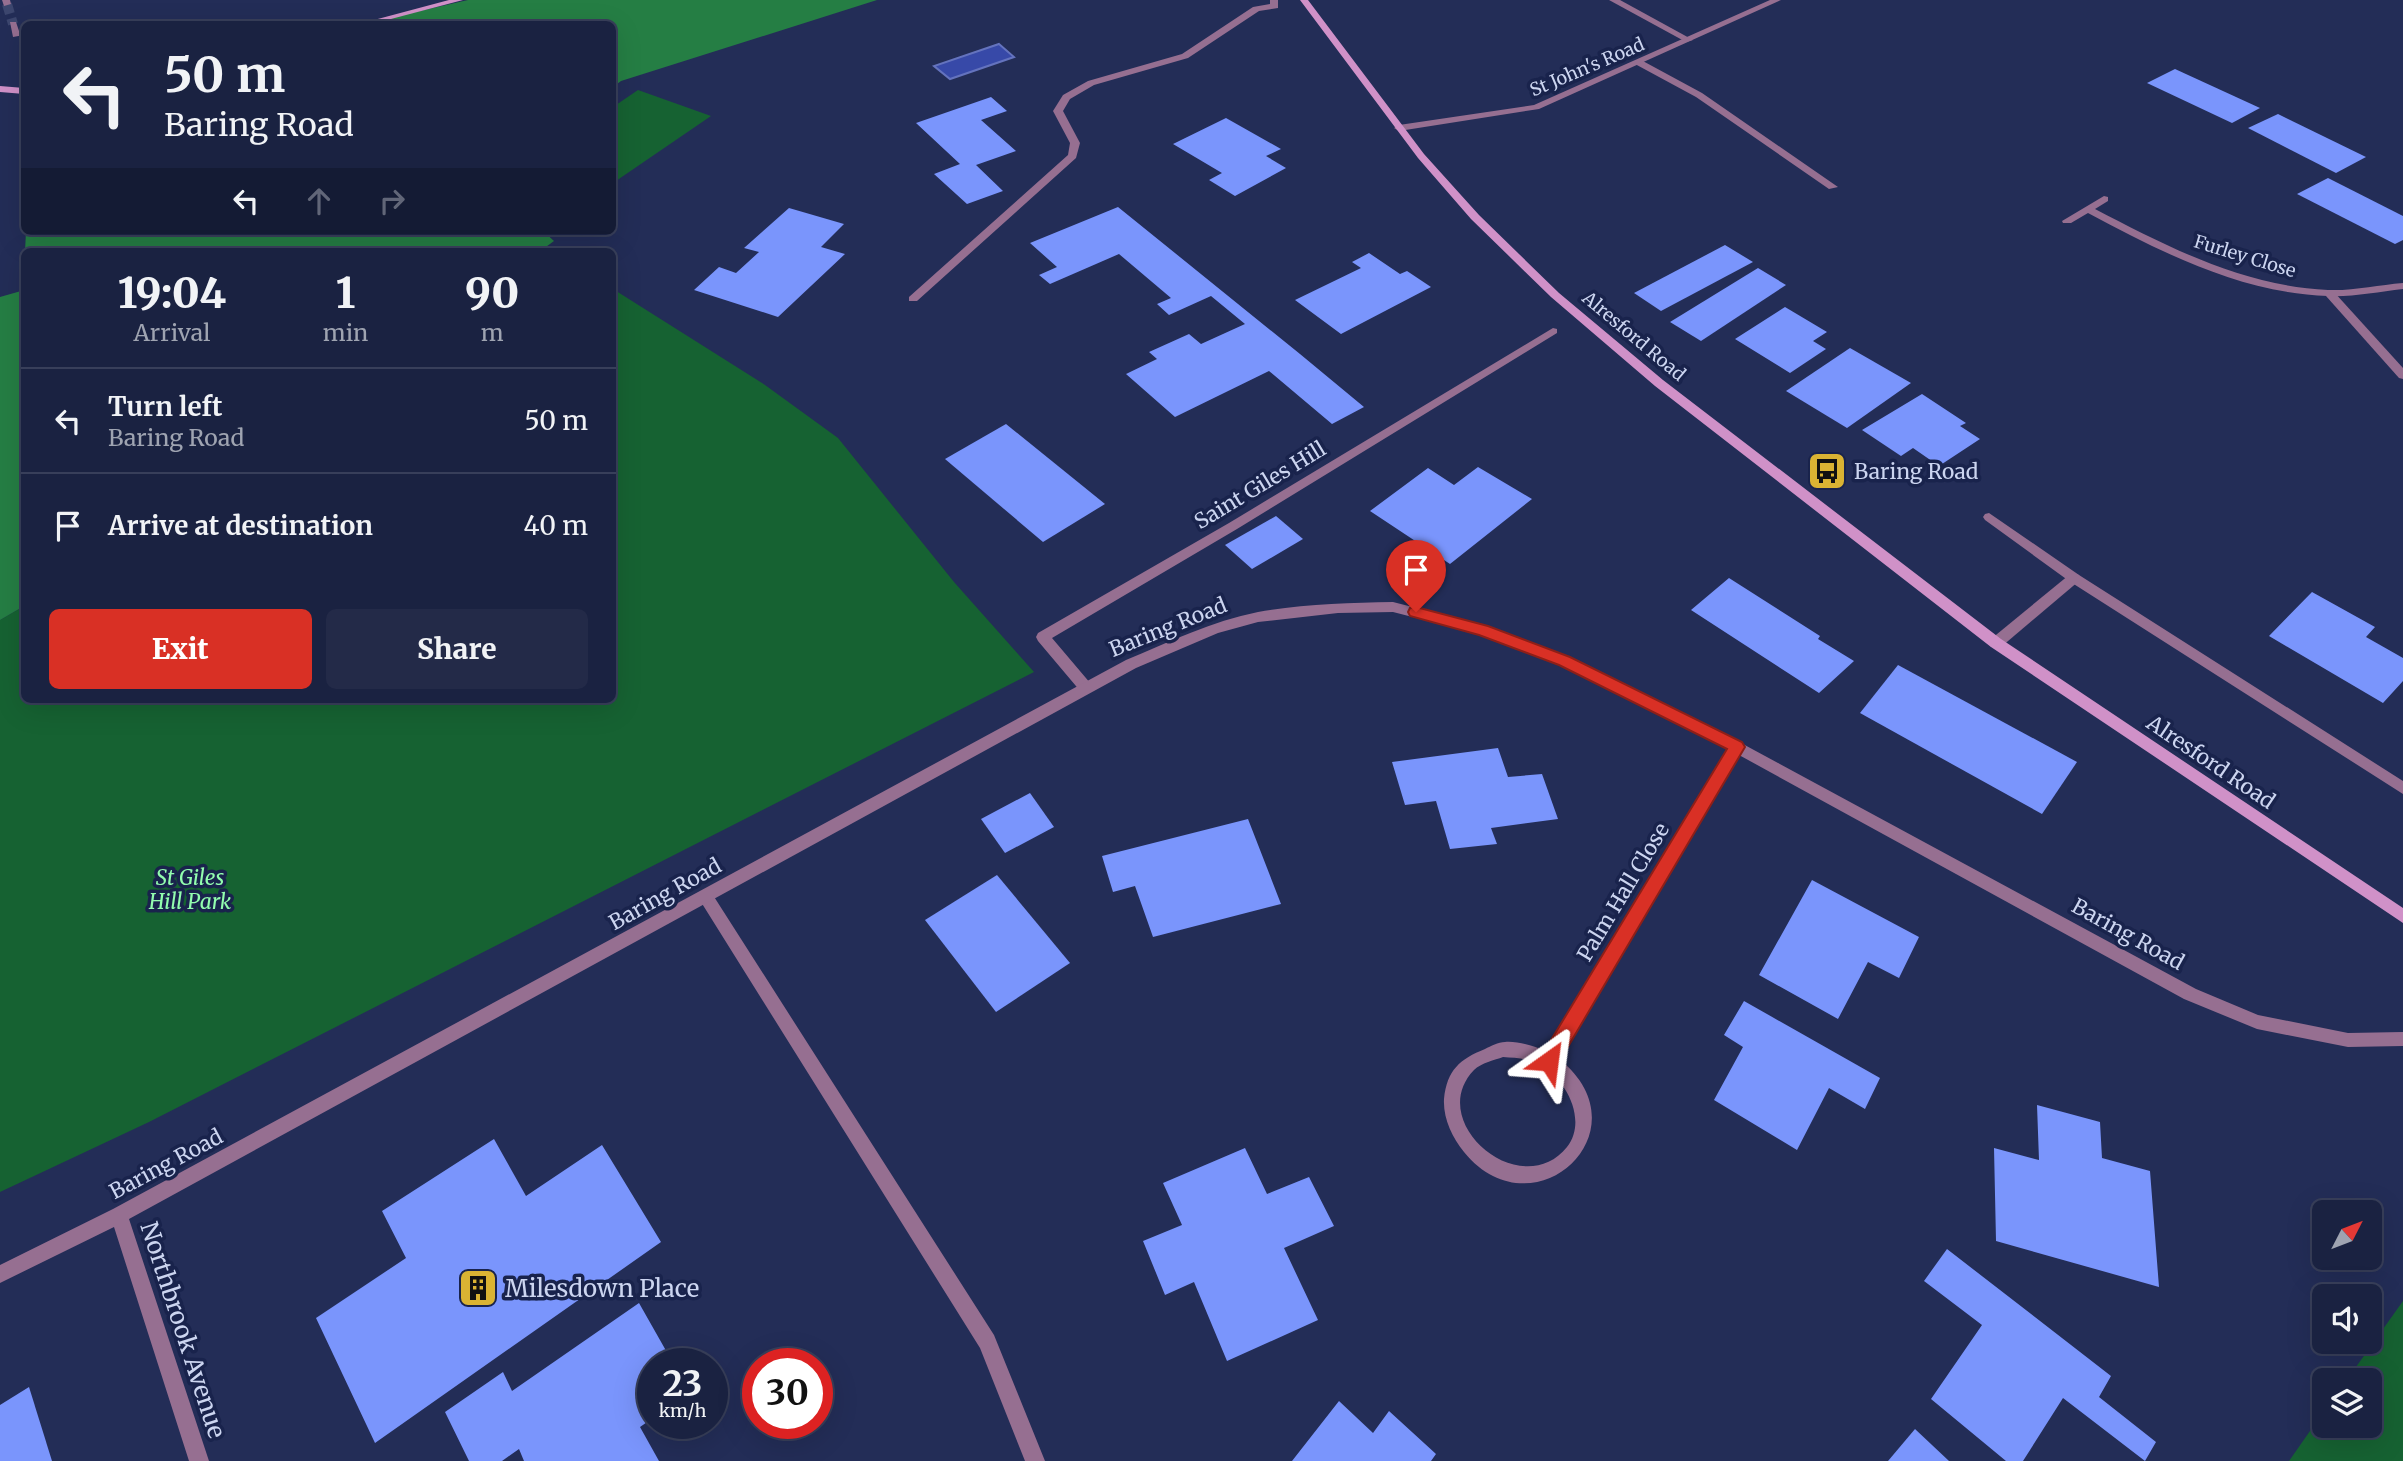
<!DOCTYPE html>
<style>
:root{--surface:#1a2241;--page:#232a48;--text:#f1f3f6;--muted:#9fa4b1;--line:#383f5a;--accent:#d93025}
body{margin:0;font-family:Merriweather,serif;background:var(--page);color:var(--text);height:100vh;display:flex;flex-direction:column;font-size:26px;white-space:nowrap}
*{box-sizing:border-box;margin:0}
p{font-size:23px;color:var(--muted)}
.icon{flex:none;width:38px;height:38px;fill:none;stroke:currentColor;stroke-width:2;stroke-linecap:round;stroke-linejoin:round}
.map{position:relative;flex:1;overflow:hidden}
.drawer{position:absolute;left:21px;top:248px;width:595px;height:455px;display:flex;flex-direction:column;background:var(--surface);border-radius:10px;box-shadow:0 7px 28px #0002,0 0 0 2px var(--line)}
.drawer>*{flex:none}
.top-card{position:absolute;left:21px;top:21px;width:595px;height:214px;border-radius:10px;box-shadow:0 7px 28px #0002,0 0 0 2px var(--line);background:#1a2241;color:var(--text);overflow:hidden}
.needle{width:46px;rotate:48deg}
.buttons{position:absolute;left:2312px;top:1200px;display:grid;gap:14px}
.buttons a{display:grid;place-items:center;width:70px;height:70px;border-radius:10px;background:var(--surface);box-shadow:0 7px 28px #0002,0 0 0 2px var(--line);font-size:35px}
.speed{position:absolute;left:637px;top:1348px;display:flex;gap:14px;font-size:35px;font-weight:700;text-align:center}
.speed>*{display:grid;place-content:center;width:91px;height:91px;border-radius:50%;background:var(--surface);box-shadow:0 7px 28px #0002,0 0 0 2px var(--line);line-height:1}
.speed small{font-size:18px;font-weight:400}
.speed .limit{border:10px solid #d22;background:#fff;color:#111}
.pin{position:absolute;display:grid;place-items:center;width:60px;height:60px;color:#fff;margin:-72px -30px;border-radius:50% 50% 50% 0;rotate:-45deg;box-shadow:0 0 7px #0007}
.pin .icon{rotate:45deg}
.me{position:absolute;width:77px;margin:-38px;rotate:31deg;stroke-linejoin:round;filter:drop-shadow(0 0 5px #0008)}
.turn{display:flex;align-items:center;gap:24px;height:147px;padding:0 28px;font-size:32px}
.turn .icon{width:91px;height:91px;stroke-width:2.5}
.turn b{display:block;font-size:49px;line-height:60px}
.lanes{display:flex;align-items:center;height:66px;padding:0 28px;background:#0003;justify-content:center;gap:35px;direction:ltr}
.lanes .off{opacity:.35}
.eta{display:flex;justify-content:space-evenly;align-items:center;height:119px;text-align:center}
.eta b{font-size:42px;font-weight:800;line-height:49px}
.button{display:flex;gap:14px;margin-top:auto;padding:14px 28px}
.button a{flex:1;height:80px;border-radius:10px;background:var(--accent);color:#fff;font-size:28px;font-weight:800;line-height:80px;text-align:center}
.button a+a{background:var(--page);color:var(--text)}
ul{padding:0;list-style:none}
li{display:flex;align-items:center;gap:21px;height:105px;padding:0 28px;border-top:2px solid var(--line)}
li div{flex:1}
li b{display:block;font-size:26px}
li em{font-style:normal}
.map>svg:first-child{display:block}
.green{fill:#166232}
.forest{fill:#257e44}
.water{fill:#3749a8;stroke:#6473be;stroke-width:2}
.building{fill:#7a95fc}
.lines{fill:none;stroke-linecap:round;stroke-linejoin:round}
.street-tunnel{stroke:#3c466e;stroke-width:10;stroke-dasharray:10 5;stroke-linecap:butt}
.lane{fill:#966f91;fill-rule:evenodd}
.street{fill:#966f91;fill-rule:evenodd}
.secondary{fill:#d091c8;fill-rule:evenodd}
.route{fill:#d93025;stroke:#8d1f18;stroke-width:2}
.labels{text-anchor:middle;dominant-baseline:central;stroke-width:7;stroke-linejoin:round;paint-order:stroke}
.far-street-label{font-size:18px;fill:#ccd5f0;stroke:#19234c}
.poi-label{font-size:21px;fill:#ccd5f0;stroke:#19234c;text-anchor:start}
.street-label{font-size:21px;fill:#ccd5f0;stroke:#19234c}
.park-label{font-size:21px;font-style:italic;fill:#92fdae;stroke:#19234c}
.near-poi-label{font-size:24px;fill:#ccd5f0;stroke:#19234c;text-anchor:start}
.near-street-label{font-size:24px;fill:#ccd5f0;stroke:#19234c}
</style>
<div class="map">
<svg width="2403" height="1461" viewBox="0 0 2403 1461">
<rect width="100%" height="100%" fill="#232d57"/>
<g class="green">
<path d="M638,90L711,116L613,183V107Z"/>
<path d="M613,289L765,385L838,438L954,582L1034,672L149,1122L0,1192V620L24,606V700H612Z"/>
<path d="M2403,1301V1461H2289L2324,1411V1426H2370V1381H2346Z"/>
</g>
<g class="forest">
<path d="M468,0H877L621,81L613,87L612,24H363Z"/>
<path d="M26,231H543L554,241L539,252H25Z"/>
<path d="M24,260V606L0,620V297L21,291Z"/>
</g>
<path class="water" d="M999,44L1014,57L950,79L934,66Z"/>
<g class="building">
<path d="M2175,69L2260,108L2232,123L2147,83Z"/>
<path d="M991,97L1007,111L981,120L1016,151L976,165L1003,191L967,204L934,174L960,164L916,123Z"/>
<path d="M2278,114L2366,157L2336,173L2248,128Z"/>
<path d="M1226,118L1281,149L1266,156L1286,168L1235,196L1209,180L1222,173L1173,144Z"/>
<path d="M2328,178L2403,216V240L2395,244L2297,194Z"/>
<path d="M1118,207L1300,354L1364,407L1332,424L1269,371L1175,417L1126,374L1157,359L1149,352L1189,334L1201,344L1245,324L1211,296L1169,315L1157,304L1171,298L1119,254L1050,284L1039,275L1057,267L1030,243Z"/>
<path d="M789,208L844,224L821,247L845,254L778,317L694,290L719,267L736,273L759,252L744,248Z"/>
<path d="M1725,245L1753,262L1661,311L1634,293Z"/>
<path d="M1369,253L1400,274L1407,271L1431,287L1341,334L1295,300L1361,268L1352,262Z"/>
<path d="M1758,268L1786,285L1701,341L1670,322Z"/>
<path d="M1785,307L1827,332L1813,341L1826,349L1790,373L1735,339Z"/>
<path d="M1850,348L1911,383L1847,428L1786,391Z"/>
<path d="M1922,394L1966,423L1960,426L1980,439L1939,466L1913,448L1901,456L1862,430Z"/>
<path d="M1006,424L1105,504L1043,542L945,459Z"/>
<path d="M1478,467L1532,499L1450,564L1370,511L1428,468L1454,485Z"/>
<path d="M1276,516L1303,539L1252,569L1225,545Z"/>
<path d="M1729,578L1820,636L1818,639L1854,661L1819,693L1691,610Z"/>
<path d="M2312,592L2375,627L2366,637L2403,658V681L2383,703L2269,636Z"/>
<path d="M1898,665L2077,762L2042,814L1860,713Z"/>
<path d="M1498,748L1508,777L1542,774L1558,819L1491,828L1497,844L1450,849L1436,801L1405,805L1392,762Z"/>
<path d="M1030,793L1054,827L1005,853L981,819Z"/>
<path d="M1248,819L1281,904L1153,937L1135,886L1113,892L1102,856Z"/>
<path d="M997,875L1070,963L996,1012L925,920Z"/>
<path d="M1812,880L1919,937L1899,978L1868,962L1838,1019L1759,975Z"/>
<path d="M1744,1001L1880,1078L1865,1109L1829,1088L1797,1150L1714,1100L1743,1047L1724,1035Z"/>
<path d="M2037,1105L2100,1122L2102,1158L2150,1171L2159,1287L1996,1241L1994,1148L2039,1160Z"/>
<path d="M494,1139L526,1196L602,1145L661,1242L375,1443L316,1318L406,1258L382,1211Z"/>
<path d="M1245,1148L1267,1194L1309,1177L1334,1226L1284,1248L1318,1320L1227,1361L1194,1282L1165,1295L1143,1241L1182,1225L1163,1183Z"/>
<path d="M1947,1249L2111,1376L2099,1397L2156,1442L2145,1461L2063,1398L2023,1461H2006L1931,1399L1982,1325L1924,1281Z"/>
<path d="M639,1303L673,1363H653V1418L640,1427L659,1461H524L519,1449L502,1461H469L445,1412L503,1372L512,1391Z"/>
<path d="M29,1387L52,1461H0V1405Z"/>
<path d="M1339,1401L1373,1433L1389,1411L1436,1454L1431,1461H1292Z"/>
<path d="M1915,1429L1949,1461H1888Z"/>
</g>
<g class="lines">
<path class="street-tunnel" d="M7,4L13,24"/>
<g class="lane">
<path d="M1270,0H1278V8L1259,11L1188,58L1094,85L1070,99L1063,111L1080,143L1076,158L917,301H909V297L1068,155L1070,143L1053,111L1063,95L1088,81L1182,54L1253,7L1270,4Z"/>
<path d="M1609,0H1620L1693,40L1686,42Z"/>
<path d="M1635,60H1641L1702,93L1838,187L1829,189L1696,97L1635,64Z"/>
<path d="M2330,291L2334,292L2403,368V379L2399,378L2326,296L2325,294Z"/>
<path d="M1553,328L1557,329V333L1237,529L1052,638L1091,684L1093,688L1091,692H1081L1038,641L1036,637L1038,633L1229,523Z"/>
<path d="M1989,513L2079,575L2403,781V794L2069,581L1985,520L1983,517L1985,514Z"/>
<path d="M706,890L711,892L994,1335L1045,1461H1025L980,1348L701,902L698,897L701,892Z"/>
</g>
<g class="street">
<path d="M2,0H10L11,4L4,6Z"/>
<path d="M1770,0H1781L1539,109L1399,131L1394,128L1399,125L1534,105Z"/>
<path d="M10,22H16L19,31L24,29V35L13,37Z"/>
<path d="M2104,196L2108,197V201L2095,209C2168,247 2243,286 2328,290C2353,291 2378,285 2403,283V289C2378,292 2353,297 2328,296C2241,293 2163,253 2088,213L2071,223H2063L2062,221Z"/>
<path d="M2074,573L2079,575L2080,578L2079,581L2001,647H1991L1989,643L1991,639L2069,575Z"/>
<path d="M1393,602L1487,626L1569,657L1741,743L2196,989L2258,1015L2348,1033L2403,1032V1046L2348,1047L2257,1029L2184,999L1739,755L1559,1059C1649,1130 1533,1237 1464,1152C1452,1137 1443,1118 1444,1099C1447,1070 1460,1059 1485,1049C1491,1046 1498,1042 1505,1042C1518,1041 1534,1046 1546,1051L1727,749L1559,665L1479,634L1393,612L1338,613L1258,622L1218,633L1136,668L129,1219L209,1461H189L114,1227L0,1283V1265L113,1209L1126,660C1169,642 1212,621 1258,612C1302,604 1348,603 1393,602ZM1503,1057C1516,1058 1529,1058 1540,1065C1566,1079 1588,1120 1567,1147C1521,1204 1424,1122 1474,1070C1481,1063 1495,1060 1503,1057Z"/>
</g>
<g class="secondary">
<path d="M449,0H463L372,24H359Z"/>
<path d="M1300,0H1308L1424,154L1479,215L1559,293L1663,380L2001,639L2403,908V923L1991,647L1655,386L1551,297L1471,219L1418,158Z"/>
<path d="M0,86L24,88V94L0,92Z"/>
</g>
</g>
<path class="route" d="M1416,607L1488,626L1570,657L1742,742L1745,747L1556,1067L1549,1069L1542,1067L1540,1061L1542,1055L1727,749L1559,665L1479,635L1410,616L1408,612L1410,608Z"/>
<defs>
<symbol id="bus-square" viewBox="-11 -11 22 22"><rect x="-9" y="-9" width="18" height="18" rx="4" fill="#dab333" stroke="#19234c"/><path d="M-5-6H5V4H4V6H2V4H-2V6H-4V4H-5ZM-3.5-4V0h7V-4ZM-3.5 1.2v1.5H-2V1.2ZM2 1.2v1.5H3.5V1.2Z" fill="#111"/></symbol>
<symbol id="building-square" viewBox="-11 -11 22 22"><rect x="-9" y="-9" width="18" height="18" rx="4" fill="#dab333" stroke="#19234c"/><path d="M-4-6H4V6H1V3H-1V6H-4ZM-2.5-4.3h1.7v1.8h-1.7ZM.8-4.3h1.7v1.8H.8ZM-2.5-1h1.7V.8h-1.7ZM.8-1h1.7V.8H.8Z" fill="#111"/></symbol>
</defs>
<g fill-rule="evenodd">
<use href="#bus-square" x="1805" y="449" width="44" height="44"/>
<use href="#building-square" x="456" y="1266" width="44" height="44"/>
</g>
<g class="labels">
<g class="far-street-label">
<text transform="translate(1587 67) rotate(-23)">St John's Road</text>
<text transform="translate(2245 256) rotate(17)">Furley Close</text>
<text transform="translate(1634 336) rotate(40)">Alresford Road</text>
</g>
<g class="poi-label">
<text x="1854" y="471">Baring Road</text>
</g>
<g class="street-label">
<text transform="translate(1260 485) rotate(-31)">Saint Giles Hill</text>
<text transform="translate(1168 627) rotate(-22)">Baring Road</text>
<text transform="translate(2211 762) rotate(34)">Alresford Road</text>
<text transform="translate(1623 892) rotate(-59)">Palm Hall Close</text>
<text transform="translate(665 894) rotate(-29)">Baring Road</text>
<text transform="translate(2128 934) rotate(29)">Baring Road</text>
<text transform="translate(166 1164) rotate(-28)">Baring Road</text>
</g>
<g class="park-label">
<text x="190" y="877">St Giles<tspan x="190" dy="24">Hill Park</tspan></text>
</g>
<g class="near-poi-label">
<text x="505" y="1288">Milesdown Place</text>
</g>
<g class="near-street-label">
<text transform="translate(183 1330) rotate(72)">Northbrook Avenue</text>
</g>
</g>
</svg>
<div class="buttons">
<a><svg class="needle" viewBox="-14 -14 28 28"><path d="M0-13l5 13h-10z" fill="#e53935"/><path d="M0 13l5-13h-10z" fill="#9fa4b1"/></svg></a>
<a><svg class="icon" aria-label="sound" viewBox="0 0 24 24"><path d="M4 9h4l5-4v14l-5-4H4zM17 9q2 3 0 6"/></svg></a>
<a><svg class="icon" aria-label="layers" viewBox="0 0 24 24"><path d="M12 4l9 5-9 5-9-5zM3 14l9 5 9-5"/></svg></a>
</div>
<div class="speed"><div>23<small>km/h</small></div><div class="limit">30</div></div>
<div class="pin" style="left:1416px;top:612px;background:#d93025"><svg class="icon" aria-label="arrive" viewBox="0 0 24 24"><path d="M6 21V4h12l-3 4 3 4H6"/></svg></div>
<svg class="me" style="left:1549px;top:1061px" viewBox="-20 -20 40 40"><path d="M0-17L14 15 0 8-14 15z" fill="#d93025" stroke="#fff" stroke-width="4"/></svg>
<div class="top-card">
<div class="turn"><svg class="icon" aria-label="left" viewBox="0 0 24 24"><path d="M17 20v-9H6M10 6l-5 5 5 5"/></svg><div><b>50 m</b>Baring Road</div></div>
<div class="lanes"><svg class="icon" aria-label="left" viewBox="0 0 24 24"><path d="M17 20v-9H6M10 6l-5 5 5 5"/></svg><svg class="icon off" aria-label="ahead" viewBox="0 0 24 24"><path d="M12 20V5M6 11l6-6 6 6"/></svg><svg class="icon off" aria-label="right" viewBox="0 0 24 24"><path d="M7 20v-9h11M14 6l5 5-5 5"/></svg></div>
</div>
<section class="drawer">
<div class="eta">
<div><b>19:04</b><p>Arrival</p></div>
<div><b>1</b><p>min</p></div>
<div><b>90</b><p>m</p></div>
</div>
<ul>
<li><svg class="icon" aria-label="left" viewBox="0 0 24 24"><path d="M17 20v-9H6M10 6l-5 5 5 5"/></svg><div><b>Turn left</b><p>Baring Road</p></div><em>50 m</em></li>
<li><svg class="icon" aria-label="arrive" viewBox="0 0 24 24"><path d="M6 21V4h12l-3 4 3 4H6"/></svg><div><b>Arrive at destination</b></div><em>40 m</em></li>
</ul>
<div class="button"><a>Exit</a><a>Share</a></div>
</section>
</div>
